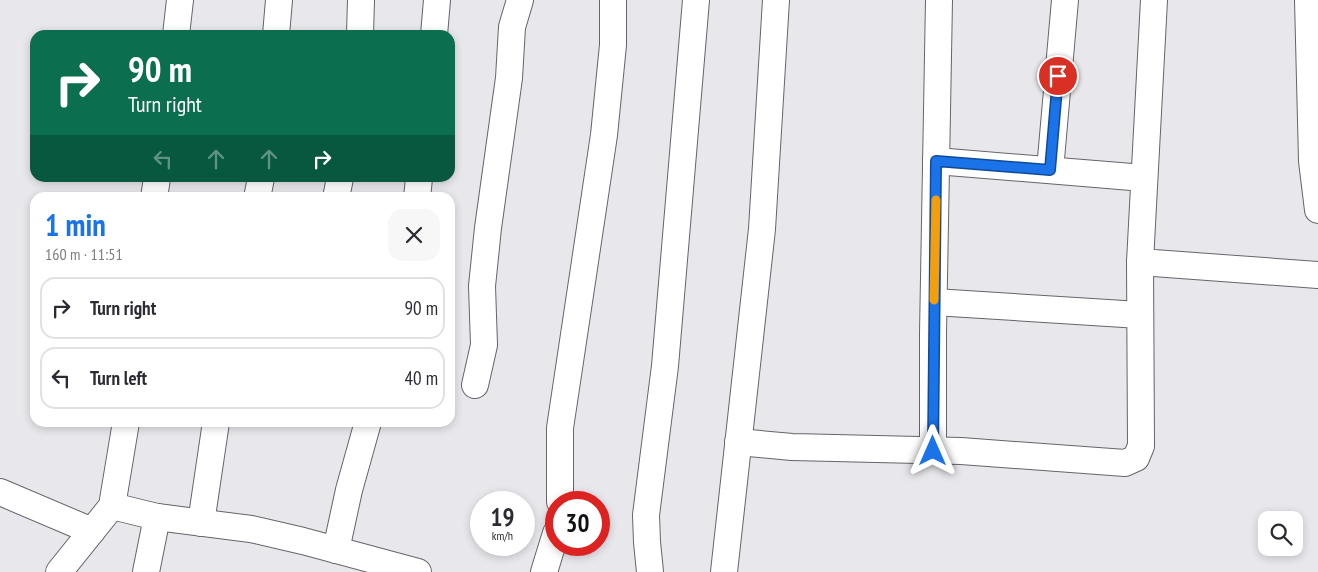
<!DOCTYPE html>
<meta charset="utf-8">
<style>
:root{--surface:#fff;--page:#f7f7f7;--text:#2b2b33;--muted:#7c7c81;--line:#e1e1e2;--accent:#1a73e8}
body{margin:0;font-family:"PT Sans Narrow",sans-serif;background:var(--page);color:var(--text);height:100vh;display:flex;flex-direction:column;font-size:19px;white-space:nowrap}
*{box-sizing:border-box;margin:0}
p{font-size:16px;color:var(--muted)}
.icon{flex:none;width:28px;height:28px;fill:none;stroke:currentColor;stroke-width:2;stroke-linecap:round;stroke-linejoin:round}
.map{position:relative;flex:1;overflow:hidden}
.sheet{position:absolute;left:30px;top:192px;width:425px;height:235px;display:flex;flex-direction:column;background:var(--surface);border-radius:15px;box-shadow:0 2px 8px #0003}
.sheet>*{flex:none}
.banner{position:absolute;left:30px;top:30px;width:425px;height:152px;border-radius:15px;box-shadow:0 2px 8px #0003;background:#0b6e4f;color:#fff;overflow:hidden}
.buttons{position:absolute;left:1258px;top:511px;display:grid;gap:10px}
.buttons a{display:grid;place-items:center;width:45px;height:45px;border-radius:10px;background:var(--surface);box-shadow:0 2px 8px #0003;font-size:25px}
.speed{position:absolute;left:470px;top:491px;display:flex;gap:10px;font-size:25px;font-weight:700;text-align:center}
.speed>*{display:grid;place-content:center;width:65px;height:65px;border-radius:50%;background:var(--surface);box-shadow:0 2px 8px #0003;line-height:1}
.speed small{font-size:12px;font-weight:400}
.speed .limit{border:8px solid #d22;background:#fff;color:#111}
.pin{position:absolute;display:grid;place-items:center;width:42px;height:42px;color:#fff;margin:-21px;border:2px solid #fff;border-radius:50%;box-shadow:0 1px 5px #0007}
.me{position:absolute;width:55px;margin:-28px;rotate:0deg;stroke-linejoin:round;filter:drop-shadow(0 0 4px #0008)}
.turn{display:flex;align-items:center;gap:18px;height:105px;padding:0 15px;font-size:22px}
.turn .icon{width:65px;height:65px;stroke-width:2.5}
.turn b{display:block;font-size:35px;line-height:42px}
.lanes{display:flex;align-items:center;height:48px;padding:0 15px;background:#0003;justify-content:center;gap:25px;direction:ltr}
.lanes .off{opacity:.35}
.round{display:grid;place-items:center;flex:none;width:52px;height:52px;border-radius:15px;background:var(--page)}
.head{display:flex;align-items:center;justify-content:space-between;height:85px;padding:0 15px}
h1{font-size:30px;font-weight:800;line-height:38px;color:var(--accent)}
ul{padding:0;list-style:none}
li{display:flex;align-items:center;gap:15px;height:62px;margin:0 10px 8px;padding:0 5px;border:2px solid var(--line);border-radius:15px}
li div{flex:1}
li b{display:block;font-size:19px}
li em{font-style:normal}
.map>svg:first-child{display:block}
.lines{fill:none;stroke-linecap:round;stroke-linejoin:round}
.minor-casing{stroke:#656569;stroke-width:28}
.minor{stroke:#fff;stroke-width:26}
.route-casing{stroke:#114b97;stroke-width:12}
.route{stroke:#1a73e8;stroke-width:9}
.slow{stroke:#f59e0b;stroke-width:9}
</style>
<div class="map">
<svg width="1318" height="572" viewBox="0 0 1318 572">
<rect width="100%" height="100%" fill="#e8e8ec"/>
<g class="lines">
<defs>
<g id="minor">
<path d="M1154,0L1140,262L1318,275"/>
<path d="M1308,0L1312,161L1318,210"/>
<path d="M176,35L180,0"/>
<path d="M276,35L279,0"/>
<path d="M360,35L361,0"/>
<path d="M434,35L437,0"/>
<path d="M936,161L1144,178"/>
<path d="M1050,170L1065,0"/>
<path d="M154,198L157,178"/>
<path d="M257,198L261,178"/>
<path d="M336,198L340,178"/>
<path d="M417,198L419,178"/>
<path d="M934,302L1140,315"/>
<path d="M475,385L484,345L482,286L488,228L509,78L512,27L520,0"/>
<path d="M738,442L792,447L961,451L1125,463L1136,458L1141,446L1140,262"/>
<path d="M933,451V333L939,0"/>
<path d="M0,492L92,531"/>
<path d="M560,502V428L604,135L613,45V0"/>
<path d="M112,506L157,517L146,572"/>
<path d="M157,517L251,529L303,541L418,572"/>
<path d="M201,523L216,422"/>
<path d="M336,550L349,490L368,422"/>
<path d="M59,572L112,506L126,422"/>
<path d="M544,572L556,533"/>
<path d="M650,572L647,542L646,515L665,366L696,0"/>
<path d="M724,572L762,229L776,0"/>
</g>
</defs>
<use href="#minor" class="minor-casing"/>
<use href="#minor" class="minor"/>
</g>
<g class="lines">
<defs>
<path id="route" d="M933,451L936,161L1050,170L1058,76"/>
</defs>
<use href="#route" class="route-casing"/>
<use href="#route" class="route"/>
<path class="slow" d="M934,300L936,200"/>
</g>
</svg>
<div class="buttons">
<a><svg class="icon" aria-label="search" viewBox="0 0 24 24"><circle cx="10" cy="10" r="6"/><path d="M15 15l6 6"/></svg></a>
</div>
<div class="speed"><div>19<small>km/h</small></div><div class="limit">30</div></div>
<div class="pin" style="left:1058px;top:76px;background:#d93025"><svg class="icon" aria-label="arrive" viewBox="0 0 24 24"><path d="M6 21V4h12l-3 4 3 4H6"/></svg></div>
<svg class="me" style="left:933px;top:451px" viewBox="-20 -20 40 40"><path d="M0-17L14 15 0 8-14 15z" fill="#1a73e8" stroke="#fff" stroke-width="4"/></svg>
<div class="banner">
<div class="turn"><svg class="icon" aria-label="right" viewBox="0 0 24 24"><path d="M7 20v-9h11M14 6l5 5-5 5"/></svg><div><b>90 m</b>Turn right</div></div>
<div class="lanes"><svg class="icon off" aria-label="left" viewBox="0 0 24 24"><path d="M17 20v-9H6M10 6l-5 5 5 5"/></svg><svg class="icon off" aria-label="ahead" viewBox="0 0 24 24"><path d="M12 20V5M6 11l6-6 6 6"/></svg><svg class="icon off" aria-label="ahead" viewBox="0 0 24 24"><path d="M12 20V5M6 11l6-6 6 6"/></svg><svg class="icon" aria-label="right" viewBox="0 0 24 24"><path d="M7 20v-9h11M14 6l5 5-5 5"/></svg></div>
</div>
<section class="sheet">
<div class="head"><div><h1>1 min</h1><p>160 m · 11:51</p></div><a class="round"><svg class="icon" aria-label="close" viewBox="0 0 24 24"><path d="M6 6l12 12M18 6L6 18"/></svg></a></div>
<ul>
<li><svg class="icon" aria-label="right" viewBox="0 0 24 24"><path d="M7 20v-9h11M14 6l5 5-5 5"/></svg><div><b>Turn right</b></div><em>90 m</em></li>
<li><svg class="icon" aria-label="left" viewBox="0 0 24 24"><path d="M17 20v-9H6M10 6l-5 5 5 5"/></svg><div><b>Turn left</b></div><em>40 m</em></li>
</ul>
</section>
</div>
